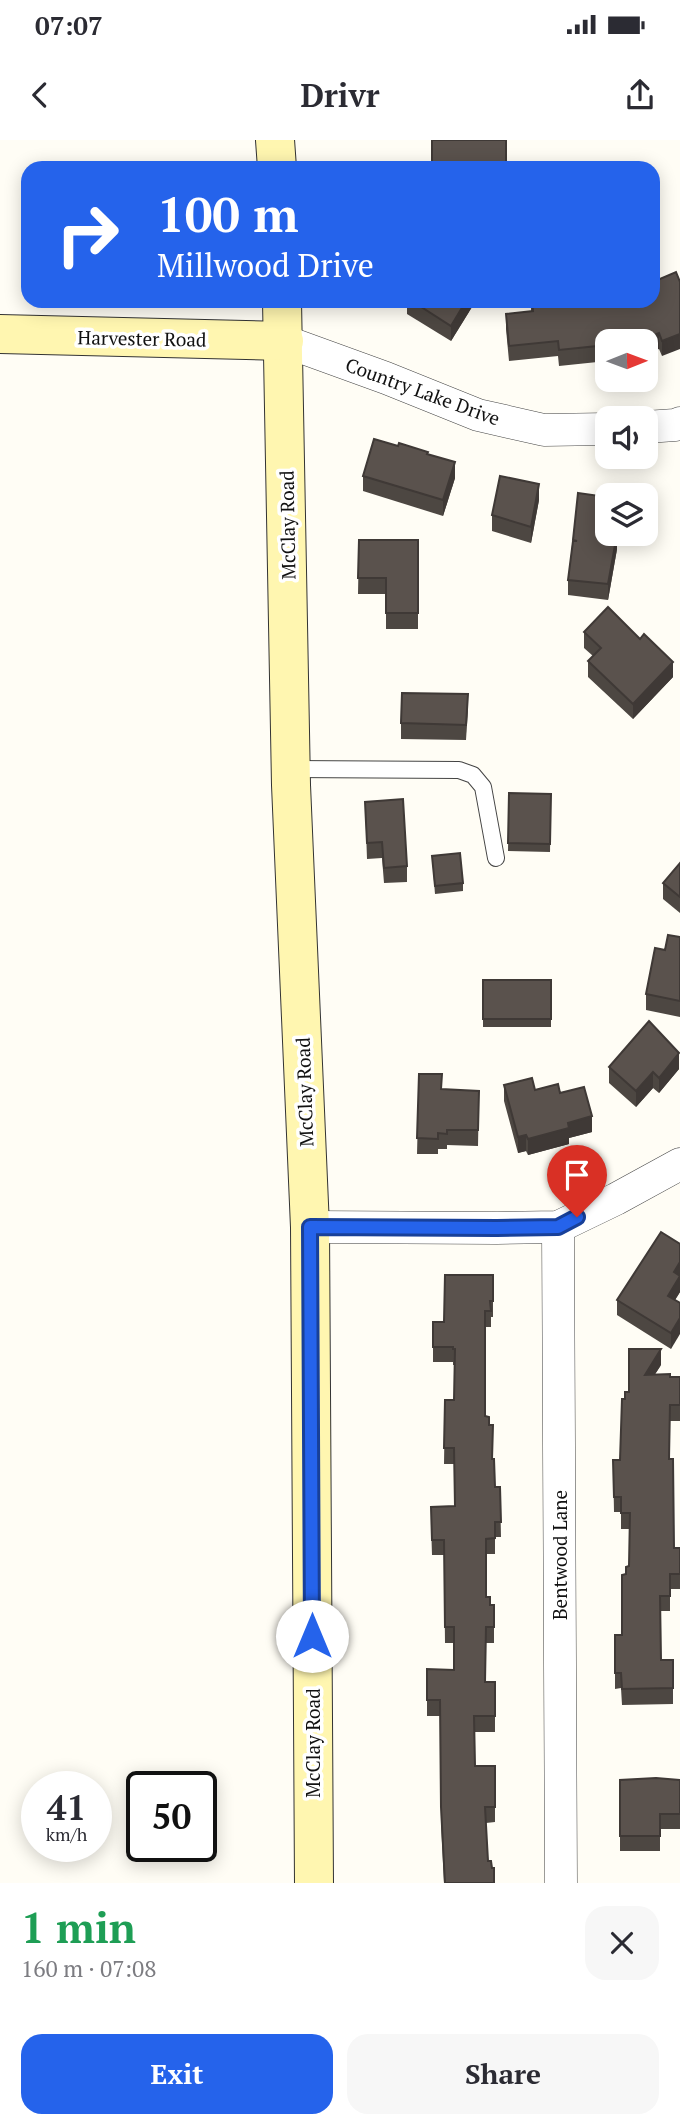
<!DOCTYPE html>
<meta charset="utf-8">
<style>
:root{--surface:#fff;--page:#f7f7f7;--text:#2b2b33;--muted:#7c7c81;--accent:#2563eb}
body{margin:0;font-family:"PT Serif",serif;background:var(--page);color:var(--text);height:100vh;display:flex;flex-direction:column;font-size:26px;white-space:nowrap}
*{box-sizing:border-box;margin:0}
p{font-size:23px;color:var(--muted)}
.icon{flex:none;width:38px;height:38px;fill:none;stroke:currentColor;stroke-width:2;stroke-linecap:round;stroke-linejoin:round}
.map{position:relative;height:1743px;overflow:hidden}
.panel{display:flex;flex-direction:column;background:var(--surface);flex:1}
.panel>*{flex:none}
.hud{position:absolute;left:21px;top:21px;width:639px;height:147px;border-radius:21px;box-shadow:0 4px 18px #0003;background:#2563eb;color:#fff;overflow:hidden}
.needle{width:46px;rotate:89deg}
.tools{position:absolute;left:595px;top:189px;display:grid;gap:14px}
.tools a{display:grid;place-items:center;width:63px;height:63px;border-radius:14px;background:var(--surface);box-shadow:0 4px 18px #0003;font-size:35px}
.speed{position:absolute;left:21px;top:1631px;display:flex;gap:14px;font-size:35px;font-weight:700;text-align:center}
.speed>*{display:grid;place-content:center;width:91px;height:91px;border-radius:50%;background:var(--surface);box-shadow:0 4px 18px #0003;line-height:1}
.speed small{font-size:18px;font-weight:400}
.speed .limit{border:4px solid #111;border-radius:10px;background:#fff;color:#111}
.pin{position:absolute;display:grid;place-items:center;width:60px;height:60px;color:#fff;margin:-72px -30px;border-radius:50% 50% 50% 0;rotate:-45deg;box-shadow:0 0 7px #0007}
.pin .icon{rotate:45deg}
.me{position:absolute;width:77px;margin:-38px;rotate:0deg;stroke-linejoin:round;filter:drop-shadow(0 0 5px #0008)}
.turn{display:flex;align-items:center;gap:24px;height:147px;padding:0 21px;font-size:32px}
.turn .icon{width:91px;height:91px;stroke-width:2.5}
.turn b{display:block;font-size:49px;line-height:60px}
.round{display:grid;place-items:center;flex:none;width:74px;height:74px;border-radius:21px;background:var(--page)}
.head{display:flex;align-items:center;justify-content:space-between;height:119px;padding:0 21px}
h1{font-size:42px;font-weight:800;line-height:52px;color:#1e9e55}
.button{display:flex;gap:14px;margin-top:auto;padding:14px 21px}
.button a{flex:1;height:80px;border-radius:21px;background:var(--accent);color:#fff;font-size:28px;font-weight:800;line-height:80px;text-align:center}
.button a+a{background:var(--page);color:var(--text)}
.status{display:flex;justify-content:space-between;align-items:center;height:49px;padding:0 35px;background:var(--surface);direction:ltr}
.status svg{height:19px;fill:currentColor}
header{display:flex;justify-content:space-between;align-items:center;height:91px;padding:0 21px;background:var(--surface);font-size:32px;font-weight:800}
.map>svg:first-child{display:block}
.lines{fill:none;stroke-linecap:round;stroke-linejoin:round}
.service-casing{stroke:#444;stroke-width:18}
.minor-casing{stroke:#444;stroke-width:33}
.secondary-casing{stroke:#333;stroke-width:40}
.service{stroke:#fff;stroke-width:16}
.minor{stroke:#fff;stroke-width:32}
.secondary{stroke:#fff6b0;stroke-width:38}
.wall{fill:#4d4742}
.shaded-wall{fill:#3f3936}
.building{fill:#5a524d;stroke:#3f3936;stroke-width:2}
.route-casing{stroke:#184099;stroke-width:18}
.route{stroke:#2563eb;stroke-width:12}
.labels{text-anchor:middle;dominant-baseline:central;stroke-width:7;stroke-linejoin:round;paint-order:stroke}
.street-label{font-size:19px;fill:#111;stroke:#fff}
</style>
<div class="status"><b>07:07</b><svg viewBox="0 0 49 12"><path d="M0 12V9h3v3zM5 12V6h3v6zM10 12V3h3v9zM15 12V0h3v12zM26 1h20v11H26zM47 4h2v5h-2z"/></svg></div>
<header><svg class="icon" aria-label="back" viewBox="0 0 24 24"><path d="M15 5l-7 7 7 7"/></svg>Drivr<svg class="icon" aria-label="share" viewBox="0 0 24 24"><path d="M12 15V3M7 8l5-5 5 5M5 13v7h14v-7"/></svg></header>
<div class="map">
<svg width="680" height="1743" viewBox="0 0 680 1743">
<rect width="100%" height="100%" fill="#fffdf5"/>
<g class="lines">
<defs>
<path id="service" d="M291,629L459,630L473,635L483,647L496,718"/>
<g id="minor">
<path d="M284,201L386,238L478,275L544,290L607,289"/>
<path d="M646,287L675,285L680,283"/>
<path d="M310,1087L497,1088L558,1087L616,1059L680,1024"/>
<path d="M558,1087L561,1743"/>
</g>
<g id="secondary">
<path d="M275,0L277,28"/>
<path d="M282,161L291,645L310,1087L314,1743"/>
<path d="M0,194L284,201"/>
</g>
</defs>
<use href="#service" class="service-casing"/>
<use href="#minor" class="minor-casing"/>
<use href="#secondary" class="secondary-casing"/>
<use href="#service" class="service"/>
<use href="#minor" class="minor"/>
<use href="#secondary" class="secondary"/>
</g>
<g class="wall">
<path d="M676,132L662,216L659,209L607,201V221L559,226L558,216L509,221L506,189V174L531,171V161H590L591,166Z"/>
<path d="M407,161H472V167L451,201L407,174Z"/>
<path d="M428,314L455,338L443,376L363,351V336Z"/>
<path d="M578,353L617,409L608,460L568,455V440Z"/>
<path d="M539,360L531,403L492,391V375Z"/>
<path d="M359,400H418V489H386V454H358Z"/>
<path d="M584,492L640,499L673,537L633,579L588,537V521L593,516L584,508Z"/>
<path d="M468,570L466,600L401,599V583Z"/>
<path d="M509,653L551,654L550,712L508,711Z"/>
<path d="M365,662L407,726V742L384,743L382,718L367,719Z"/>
<path d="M432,716L463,743V751L435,754Z"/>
<path d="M680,723V773L663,759V743Z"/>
<path d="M680,797V877L646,870V854L665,810Z"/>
<rect x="483" y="840" width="68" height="47"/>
<path d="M609,927L679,929L659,953L653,948L636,967L609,943Z"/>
<path d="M419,934L442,949L479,951L478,1006L447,1005V1009H438V1014H417Z"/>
<path d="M504,945L560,953L592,992L569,998V1004L528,1015L526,1011L518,1013L504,961Z"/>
<path d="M680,1104V1152L675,1160L671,1209L617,1175V1160Z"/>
<path d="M493,1135V1177H491V1187H485V1276L489,1285L495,1347H500L501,1397H495V1414H486V1457L490,1465H494V1503H486V1542H495V1592H474L475,1626H495V1682L486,1683L488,1721L494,1743H444L441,1683L440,1576H427V1529L454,1530V1503H445L444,1415H432L431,1383L454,1366V1324H444L445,1260H454L455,1225H453V1222H433V1182H444Z"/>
<path d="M661,1225L655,1234L670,1237H680V1281H670L669,1319L674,1408H680V1449H670V1471H660L661,1520H673V1564L622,1565L621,1548L615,1549V1495H622L626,1434L629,1426L630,1389H621V1372H614L613,1320H620L625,1259L629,1252Z"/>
<path d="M620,1640H680V1689H660V1711H620Z"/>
</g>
<g class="shaded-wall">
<path d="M466,161H472V167L451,201V186Z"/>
<path d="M659,193V209L646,214V201H638Z"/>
<path d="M680,194V209L662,216V201Z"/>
<path d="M455,322V338L443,376V360Z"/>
<path d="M539,344V360L531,403V387Z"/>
<path d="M617,394V409L608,460V444Z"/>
<path d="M673,522V537L633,579V564Z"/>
<path d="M679,913V929L659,953V938Z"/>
<path d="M653,932V948L636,967V951Z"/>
<path d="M592,976V992L569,998V1004L528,1015V999L568,983Z"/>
<path d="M526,995V1011L518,1013V997Z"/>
<path d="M680,1122V1152L668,1171V1156L674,1132Z"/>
<path d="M680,1178V1194L671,1209V1193Z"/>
<path d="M661,1209V1225L645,1250V1235Z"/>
</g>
<g class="building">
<rect x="432" y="0" width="74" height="28"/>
<path d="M676,132L680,142V194L662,201L659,193L638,201H607V205L559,210L558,201L509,206L506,174L533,171L532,161H590L591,166L604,161H653V142Z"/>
<path d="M412,161H466L451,186Z"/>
<path d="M374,299L398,306L399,303L428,312L427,314L455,322L443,360L363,336Z"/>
<path d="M500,336L539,344L531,387L492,375Z"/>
<path d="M578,353L607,357V394H617L608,444L568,440L573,401H577L573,400Z"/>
<path d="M359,400H418V473H386V438H358Z"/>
<path d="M608,467L640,499L644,494L673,522L633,564L588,521L601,508L584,492Z"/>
<path d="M402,553L468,554L466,585L401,583Z"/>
<path d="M509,653L551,654L550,704L508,703Z"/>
<path d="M403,659L407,726L384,728L382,702L367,703L365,662Z"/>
<path d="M460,713L463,743L435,746L432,716Z"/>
<path d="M680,723V757L663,743Z"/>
<path d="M668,795L680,797V861L646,854L655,808L665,810Z"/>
<rect x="483" y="840" width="68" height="39"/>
<path d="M649,881L679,913L659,938L653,932L636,951L609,927Z"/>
<path d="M419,934H442L441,949L479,951L478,990H447V994L438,993V999L417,998Z"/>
<path d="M532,938L535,950L558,944L560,953L584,947L592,976L568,983L569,988L528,999L526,995L518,997L504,945Z"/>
<path d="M661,1092L680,1104V1122L674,1132L680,1136L668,1156L680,1163V1178L671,1193L617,1160Z"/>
<path d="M445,1135H493V1161H490L491,1171H485V1276L489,1277V1285H493L492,1319H494L495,1347H500L501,1382H495V1398L486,1399V1457H490V1465H494V1487H486L485,1542H495V1576H474L475,1626H495V1667H485L488,1721H491L492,1728H494V1743H445L441,1667L440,1560H427V1529L454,1530V1487H445L444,1400H432L431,1367L455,1366L454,1308H444L445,1260H454L455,1209H453V1207H433V1182H444Z"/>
<path d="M629,1209H661L645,1235L670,1234V1237H680V1265H670L669,1319H673L674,1408H680V1434H670V1456H660L661,1520H673V1548L622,1549L621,1533H615V1495H622V1435L626,1434V1427L629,1426L630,1373H621V1357H614L613,1320H620L622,1259H625V1252H629Z"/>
<path d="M656,1638L680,1640V1674H660V1696H620V1640Z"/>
</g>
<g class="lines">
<defs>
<path id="route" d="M312,1496L310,1087L497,1088L558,1087L577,1077"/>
</defs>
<use href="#route" class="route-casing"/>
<use href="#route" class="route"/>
</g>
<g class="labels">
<g class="street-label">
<text transform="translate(142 198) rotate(1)">Harvester Road</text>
<text transform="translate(423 251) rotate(20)">Country Lake Drive</text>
<text transform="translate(287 385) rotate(-91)">McClay Road</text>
<text transform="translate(304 952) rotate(-92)">McClay Road</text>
<text transform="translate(559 1415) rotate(-90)">Bentwood Lane</text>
<text transform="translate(312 1603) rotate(-90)">McClay Road</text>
</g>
</g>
</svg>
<div class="tools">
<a><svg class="needle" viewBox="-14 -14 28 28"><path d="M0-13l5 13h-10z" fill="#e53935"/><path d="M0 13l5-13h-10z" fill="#7c7c81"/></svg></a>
<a><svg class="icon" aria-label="sound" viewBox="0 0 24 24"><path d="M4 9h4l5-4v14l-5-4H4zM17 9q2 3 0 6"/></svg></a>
<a><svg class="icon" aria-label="layers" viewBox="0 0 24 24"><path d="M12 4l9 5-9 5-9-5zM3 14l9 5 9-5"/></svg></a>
</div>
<div class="speed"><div>41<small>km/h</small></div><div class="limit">50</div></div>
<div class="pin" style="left:577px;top:1077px;background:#d93025"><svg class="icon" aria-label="arrive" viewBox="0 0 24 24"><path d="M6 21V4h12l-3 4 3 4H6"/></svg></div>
<svg class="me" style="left:312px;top:1496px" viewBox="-20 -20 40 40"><circle r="19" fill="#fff"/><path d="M0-13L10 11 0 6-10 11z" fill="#2563eb"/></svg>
<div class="hud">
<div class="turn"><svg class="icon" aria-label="right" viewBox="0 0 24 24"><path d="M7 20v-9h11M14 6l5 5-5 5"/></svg><div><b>100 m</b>Millwood Drive</div></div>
</div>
</div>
<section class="panel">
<div class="head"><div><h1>1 min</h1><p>160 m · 07:08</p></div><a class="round"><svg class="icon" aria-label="close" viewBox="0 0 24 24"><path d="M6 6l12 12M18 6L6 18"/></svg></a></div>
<div class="button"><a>Exit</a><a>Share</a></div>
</section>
